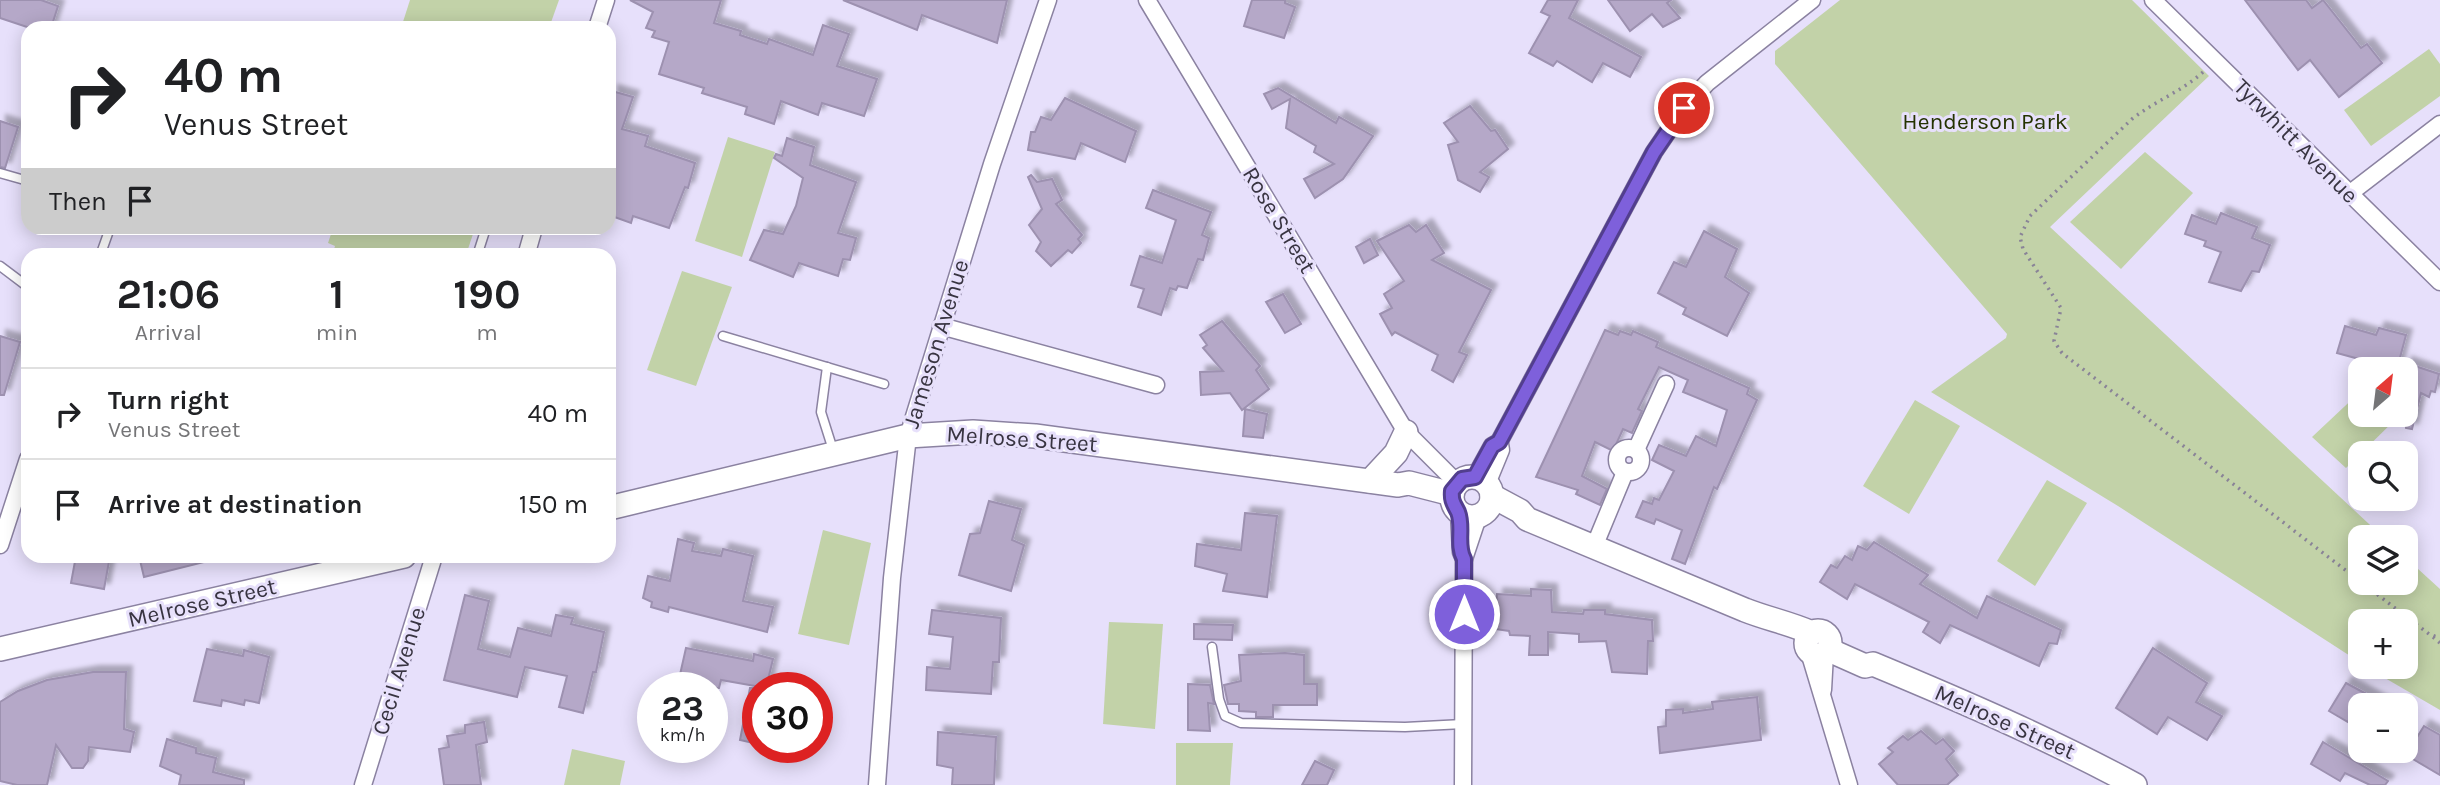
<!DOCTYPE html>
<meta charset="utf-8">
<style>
:root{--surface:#fff;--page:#f6f6f6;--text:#202124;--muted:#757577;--line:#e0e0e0}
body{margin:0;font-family:Karla,sans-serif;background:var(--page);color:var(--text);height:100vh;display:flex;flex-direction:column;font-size:26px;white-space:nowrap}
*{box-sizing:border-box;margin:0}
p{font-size:23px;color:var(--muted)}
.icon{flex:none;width:38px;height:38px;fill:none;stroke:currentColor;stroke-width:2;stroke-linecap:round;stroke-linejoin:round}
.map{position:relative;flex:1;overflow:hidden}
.panel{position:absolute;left:21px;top:248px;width:595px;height:315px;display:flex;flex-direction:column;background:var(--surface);border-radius:21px;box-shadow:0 4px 18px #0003}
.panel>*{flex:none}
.guide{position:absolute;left:21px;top:21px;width:595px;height:214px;border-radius:21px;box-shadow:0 4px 18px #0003;background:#fff;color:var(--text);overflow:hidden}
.needle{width:46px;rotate:28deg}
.tools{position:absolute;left:2348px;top:357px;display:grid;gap:14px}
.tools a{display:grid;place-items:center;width:70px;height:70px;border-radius:14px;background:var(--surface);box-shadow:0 4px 18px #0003;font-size:35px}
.speed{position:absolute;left:637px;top:672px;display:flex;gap:14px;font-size:35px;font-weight:700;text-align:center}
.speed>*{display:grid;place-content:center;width:91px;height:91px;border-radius:50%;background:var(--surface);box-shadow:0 4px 18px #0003;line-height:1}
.speed small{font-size:18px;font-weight:400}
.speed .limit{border:10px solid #d22;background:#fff;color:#111}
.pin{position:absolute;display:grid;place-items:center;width:60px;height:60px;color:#fff;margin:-30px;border:4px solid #fff;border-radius:50%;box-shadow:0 2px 7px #0007}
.me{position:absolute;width:77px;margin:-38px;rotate:0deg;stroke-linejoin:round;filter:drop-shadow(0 0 5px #0008)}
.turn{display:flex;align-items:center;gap:24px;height:147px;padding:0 28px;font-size:32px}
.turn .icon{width:91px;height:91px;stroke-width:2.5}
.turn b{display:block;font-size:49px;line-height:60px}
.then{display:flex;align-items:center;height:66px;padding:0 28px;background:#0003;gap:14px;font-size:26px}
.eta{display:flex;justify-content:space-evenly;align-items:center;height:119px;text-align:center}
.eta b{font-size:42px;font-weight:700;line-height:49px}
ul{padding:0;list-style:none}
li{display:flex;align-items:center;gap:21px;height:91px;padding:0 28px;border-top:2px solid var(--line)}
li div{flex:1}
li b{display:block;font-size:26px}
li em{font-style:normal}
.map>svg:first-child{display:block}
.green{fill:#c2d2a8}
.building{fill:#b5a8c8;stroke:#9d91b0;stroke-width:2;filter:url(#shadow)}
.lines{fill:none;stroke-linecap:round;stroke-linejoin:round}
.lane-casing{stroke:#8b82a1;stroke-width:11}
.street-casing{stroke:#8b82a1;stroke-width:19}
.secondary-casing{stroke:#8b82a1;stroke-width:26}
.path{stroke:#898397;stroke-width:3.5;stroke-dasharray:2 5;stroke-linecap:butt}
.lane{stroke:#fff;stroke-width:8}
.street{stroke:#fff;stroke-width:16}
.secondary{stroke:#fff;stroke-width:23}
.route-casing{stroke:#523e8e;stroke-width:18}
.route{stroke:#7e60db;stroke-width:12}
.labels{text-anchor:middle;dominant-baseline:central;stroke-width:6;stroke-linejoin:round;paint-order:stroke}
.park-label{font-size:23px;fill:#243201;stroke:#e7e0fb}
.street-label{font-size:23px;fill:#383441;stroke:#e7e0fb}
</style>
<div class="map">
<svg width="2440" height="785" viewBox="0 0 2440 785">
<defs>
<filter id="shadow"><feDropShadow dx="6" dy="-6" stdDeviation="2" flood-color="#0004"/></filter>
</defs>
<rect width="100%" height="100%" fill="#e7e0fb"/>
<g class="green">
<path d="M410,0H559L549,28H401Z"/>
<path d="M1840,0H2132L2209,76L2050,227L2383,537H2361V583H2406V558L2440,589V710L2366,667H2406V621H2361V663L2118,506L1931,392L2006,338L2007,334L1775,64V51Z"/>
<path d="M2429,49L2440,64V96L2371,146L2344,110Z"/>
<path d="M728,137L775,152L742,257L695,241Z"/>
<path d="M2145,152L2193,193L2121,269L2070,222Z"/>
<path d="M333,228H475L466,255L332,256L335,246L328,243Z"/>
<path d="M682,271L732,287L696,386L647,370Z"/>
<path d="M2361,391V415H2400L2346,468L2312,437Z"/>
<path d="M1915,400L1960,426L1909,514L1863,486Z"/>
<path d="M2047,480L2087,503L2035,586L1997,561Z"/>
<path d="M823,530L871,543L849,645L798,634Z"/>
<path d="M1109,622L1163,624L1155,729L1103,724Z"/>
<path d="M1176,743H1233L1230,785H1176Z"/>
<path d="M572,749L625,761L620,785H564Z"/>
</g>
<g class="building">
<path d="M0,0H41L58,6L51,28H30L0,18Z"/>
<path d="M630,0H721L714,23L741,31L740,35L767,44L769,39L813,55L823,25L849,34L837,66L877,79L864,116L822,103L818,115L781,101L774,124L745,114L747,107L702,93L704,88L659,74L669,42L652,37L655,31L646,28L653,12Z"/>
<path d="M843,0H1007L997,43L922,15L917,30Z"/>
<path d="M1252,0H1285V3L1295,7L1284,38L1244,26Z"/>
<path d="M1548,0H1578L1569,18L1641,57L1630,77L1603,63L1592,82L1557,61L1553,66L1529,53L1550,16L1541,12Z"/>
<path d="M1608,0H1671L1667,3L1680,18L1663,27L1652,14L1630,31Z"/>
<path d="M2245,0H2306L2312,8L2323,0L2361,48L2367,44L2382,63L2339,97L2310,60L2298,70Z"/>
<path d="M1278,88L1336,123L1339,117L1373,136L1343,179L1315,198L1304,179L1334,164L1314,152L1316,146L1286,128L1290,99L1272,109L1264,94Z"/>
<path d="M612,91L633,97L622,129L648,136L645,146L695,163L688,188L685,187L669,228L633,216L631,223L609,215Z"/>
<path d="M1065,98L1136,131L1125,162L1081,143L1075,159L1028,150L1031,132H1035L1041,117L1051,120Z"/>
<path d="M1470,106L1491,131L1495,130L1508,149L1480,172L1489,177L1480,192L1458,180L1448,145L1458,142L1444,123Z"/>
<path d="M0,121L18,127L5,168L0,167Z"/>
<path d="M787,138L814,147L810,165L856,182L838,233L856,238L850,260L843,259L838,276L799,263L793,277L750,260L764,230L783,234L796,206L803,178L774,158L776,154L782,156Z"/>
<path d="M1031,175L1037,182L1052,179L1062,200L1056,204L1082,235L1078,239L1081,243L1072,253L1068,250L1051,266L1036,251L1041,242L1029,225L1042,209L1028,177Z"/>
<path d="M1153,190L1211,212L1202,235L1209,238L1203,260L1198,259L1187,288L1178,286L1176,290L1170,288L1161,315L1138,307L1144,289L1131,285L1140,256L1162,263L1176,220L1146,208Z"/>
<path d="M2221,213L2257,227L2252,238L2270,245L2259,272L2252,271L2241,291L2209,282L2221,252L2204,246L2206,241L2185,234L2192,215L2216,224Z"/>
<path d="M1409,225L1416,232L1426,225L1444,253L1432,260L1491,290L1459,352L1467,355L1453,382L1432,370L1438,355L1395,332L1392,335L1380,314L1392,308L1384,294L1404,281L1377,241Z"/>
<path d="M1704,231L1737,249L1725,277L1749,293L1727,336L1683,314L1686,308L1658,293L1674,262L1686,267Z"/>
<path d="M1370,239L1378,255L1364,263L1356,247Z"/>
<path d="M1283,294L1301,324L1285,333L1266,302Z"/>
<path d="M1222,321L1260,366L1256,370L1269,389L1242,410L1230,393L1201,395L1200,372L1223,371L1203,348L1207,345L1200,335Z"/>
<path d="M2345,326L2376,335L2379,328L2406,335L2397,369H2379L2381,365L2337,353Z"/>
<path d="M1605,330L1618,335L1620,331L1631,335L1633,331L1658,342L1656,347L1749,388L1747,394L1757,400L1717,489L1714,487L1685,564L1672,559L1682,530L1656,519L1654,524L1636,517L1643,501L1652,504L1654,498L1659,500L1674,471L1652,460L1659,445L1686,456L1696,436L1716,446L1727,410L1683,392L1688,380L1659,367L1638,409L1642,411L1632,433L1623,429L1613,451L1595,442L1582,476L1607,489L1600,505L1576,494L1578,490L1536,477Z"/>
<path d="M0,336L20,342L4,395H0Z"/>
<path d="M2406,363L2439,374L2435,392L2431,391L2429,397L2421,393L2412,429L2406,428Z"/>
<path d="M1245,409L1267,414L1263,438L1243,436Z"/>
<path d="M989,501L1021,509L1012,540L1024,545L1011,591L959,575L970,534L980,533Z"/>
<path d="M1245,513L1277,516L1267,597L1223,591L1227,574L1195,566L1197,544L1241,550Z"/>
<path d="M678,539L694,543L692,551L721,556L723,549L753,556L743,601L773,607L767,632L669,607L668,612L651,607L652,602L643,598L648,576L670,581Z"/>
<path d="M1874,542L1928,575L1920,584L1977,618L1987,596L2061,630L2057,644L2049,643L2039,666L1950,625L1940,643L1923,632L1929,622L1855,584L1847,599L1820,582L1831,565L1837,568L1845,556L1852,560L1858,546L1867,550Z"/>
<path d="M76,556H110L104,589L71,583Z"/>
<path d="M139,556H204V562L144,577Z"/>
<path d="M1531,589L1551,590L1552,612L1583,614L1584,610H1605V614L1652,620L1653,641H1648L1647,674L1612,672L1606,641L1579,642V634L1548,632V655H1529L1530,636L1510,635L1509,631L1495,629L1497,594L1531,596Z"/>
<path d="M465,595L489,601L478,649L510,657L518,628L551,636L556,615L573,618L571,624L604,632L596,672H593L583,713L559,707L567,676L525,667L517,697L444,680Z"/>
<path d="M932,610L1001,618L999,662H993L991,694L926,690L927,667L950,669L953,637L929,634Z"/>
<path d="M1194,624L1233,625L1232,640L1194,639Z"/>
<path d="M686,648L753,661L754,654L773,659L766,688L721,680L719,688H677Z"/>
<path d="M2153,648L2207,683L2196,702L2222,716L2207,740L2168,717L2157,734L2116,708Z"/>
<path d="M207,649L243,656L244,650L269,657L259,703L245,700L244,705L222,700L221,706L194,701Z"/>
<path d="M1285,653L1304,655V684H1317V705H1273V717H1256V712L1239,711V704H1228L1224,685L1241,681L1239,655Z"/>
<path d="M93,672H126L124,729L134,732L130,752L89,747L88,761L83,768H72L56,745L47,785H17L0,781V702L18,691L47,680Z"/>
<path d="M2346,683L2387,705H2361V722L2351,716L2348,722L2329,711Z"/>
<path d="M1188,684L1210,685L1214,704L1208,703L1210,731L1188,730Z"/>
<path d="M750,688H758V744L740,740Z"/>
<path d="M1757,697L1761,740L1660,753L1658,727L1666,726V710L1683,709V713L1713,709L1712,702Z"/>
<path d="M484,722L487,742L476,745L481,785H444L439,749L449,747L447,736L465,733V725Z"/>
<path d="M2424,726L2440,735V775L2406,755Z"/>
<path d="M1921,731L1936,744L1943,739L1954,751L1946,759L1958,775L1947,785H1898L1879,764L1893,752L1888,748L1903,736L1908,740Z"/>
<path d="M938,732L996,737L994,785H952L953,768L937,765Z"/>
<path d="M167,739L196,748V753L216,758L213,772L244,780V785H179L181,775L160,766Z"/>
<path d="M2323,742L2388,781L2385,785H2370L2345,773L2340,781L2311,764Z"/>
<path d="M1315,761L1334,770L1327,785H1302Z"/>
</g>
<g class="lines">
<defs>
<g id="lane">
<path d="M0,173L28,181"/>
<path d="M100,256L110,228"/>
<path d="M477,256L486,228"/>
<path d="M0,266L28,287"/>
<path d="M723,336L884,384"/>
<path d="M827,367L821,412L834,453"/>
<path d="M1212,647L1219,699L1225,716L1241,723L1405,727L1463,724"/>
</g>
<g id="street">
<path d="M1147,0L1406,432L1457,483"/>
<path d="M2153,0L2440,282"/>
<path d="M597,28L606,0"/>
<path d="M2349,194L2440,124"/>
<path d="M526,256L534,228"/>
<path d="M941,326L1156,385"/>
<circle cx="1629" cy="460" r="12"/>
<path d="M1636,450L1666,384"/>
<path d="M1475,477L1492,446L1499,442L1654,152L1684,108L1707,83L1812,0"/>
<path d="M1487,484L1501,450L1500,444"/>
<path d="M1459,513L1461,552L1464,559L1463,785"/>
<path d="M0,545L28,459"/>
<path d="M1594,547L1625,472"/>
<path d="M1464,559L1478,517"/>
<path d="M1809,652L1849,785"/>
<path d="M1823,690L1825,654"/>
<path d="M363,785L434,556"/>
<path d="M877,785L892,578L908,436L992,164L1048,0"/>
</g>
<g id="secondary">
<circle cx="1472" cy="497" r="20"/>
<path d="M1370,481L1396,453L1406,432"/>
<path d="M1492,496L1520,511L1527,519L1745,610C1768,619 1789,623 1812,633"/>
<path d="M609,508L908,436L973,432L1035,436L1398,485L1409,483L1452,494"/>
<circle cx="1818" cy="643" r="12"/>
<path d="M0,649L404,556"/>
<path d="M1829,650L1865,666L1873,664C1962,701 2050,739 2135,785"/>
</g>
</defs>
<use href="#lane" class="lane-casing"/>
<use href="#street" class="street-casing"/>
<use href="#secondary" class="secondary-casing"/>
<g class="path">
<path d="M2203,72C2181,92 2155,101 2132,119L2030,216L2020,237L2023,249L2061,308L2054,341L2062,353L2429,634L2440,638"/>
<path d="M2433,637L2440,643"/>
</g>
<use href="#lane" class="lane"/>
<use href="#street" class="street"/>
<use href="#secondary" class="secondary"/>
</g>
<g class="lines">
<defs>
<path id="route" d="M1464,614V559C1456,545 1464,527 1458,512C1454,504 1451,501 1452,491L1462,479L1475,477L1492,446L1499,442L1654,152L1684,108"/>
</defs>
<use href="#route" class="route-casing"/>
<use href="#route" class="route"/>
</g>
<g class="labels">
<g class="park-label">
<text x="1985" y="121">Henderson Park</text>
</g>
<g class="street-label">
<text transform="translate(2296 141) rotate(45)">Tyrwhitt Avenue</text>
<text transform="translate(1279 220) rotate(59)">Rose Street</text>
<text transform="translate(936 344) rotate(-73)">Jameson Avenue</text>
<text transform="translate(1022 439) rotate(4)">Melrose Street</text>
<text transform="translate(202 603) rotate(-13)">Melrose Street</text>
<text transform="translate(399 671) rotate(-73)">Cecil Avenue</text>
<text transform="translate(2005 722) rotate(24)">Melrose Street</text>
</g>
</g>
</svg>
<div class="tools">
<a><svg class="needle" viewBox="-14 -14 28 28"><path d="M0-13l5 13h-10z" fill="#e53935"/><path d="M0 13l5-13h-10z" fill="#757577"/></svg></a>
<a><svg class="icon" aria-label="search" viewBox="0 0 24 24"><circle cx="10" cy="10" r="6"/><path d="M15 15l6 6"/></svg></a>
<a><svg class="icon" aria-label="layers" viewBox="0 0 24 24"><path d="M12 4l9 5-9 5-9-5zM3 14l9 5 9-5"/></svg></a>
<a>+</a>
<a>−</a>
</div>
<div class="speed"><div>23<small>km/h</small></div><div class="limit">30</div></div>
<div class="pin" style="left:1684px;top:108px;background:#d93025"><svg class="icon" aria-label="arrive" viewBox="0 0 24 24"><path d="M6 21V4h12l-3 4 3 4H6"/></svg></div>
<svg class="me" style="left:1464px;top:614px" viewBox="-20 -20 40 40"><circle r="17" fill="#7e60db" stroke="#fff" stroke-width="3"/><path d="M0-11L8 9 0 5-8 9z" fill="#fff"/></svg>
<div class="guide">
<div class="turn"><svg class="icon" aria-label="right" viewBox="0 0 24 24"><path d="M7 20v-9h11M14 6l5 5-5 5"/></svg><div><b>40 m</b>Venus Street</div></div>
<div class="then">Then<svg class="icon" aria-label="arrive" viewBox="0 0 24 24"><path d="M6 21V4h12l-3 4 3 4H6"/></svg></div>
</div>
<section class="panel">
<div class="eta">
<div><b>21:06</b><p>Arrival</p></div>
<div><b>1</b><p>min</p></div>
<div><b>190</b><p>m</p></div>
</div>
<ul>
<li><svg class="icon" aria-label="right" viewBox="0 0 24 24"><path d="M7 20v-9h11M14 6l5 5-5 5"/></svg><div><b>Turn right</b><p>Venus Street</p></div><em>40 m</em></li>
<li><svg class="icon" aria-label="arrive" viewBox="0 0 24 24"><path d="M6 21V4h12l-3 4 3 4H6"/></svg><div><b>Arrive at destination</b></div><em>150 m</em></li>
</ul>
</section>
</div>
